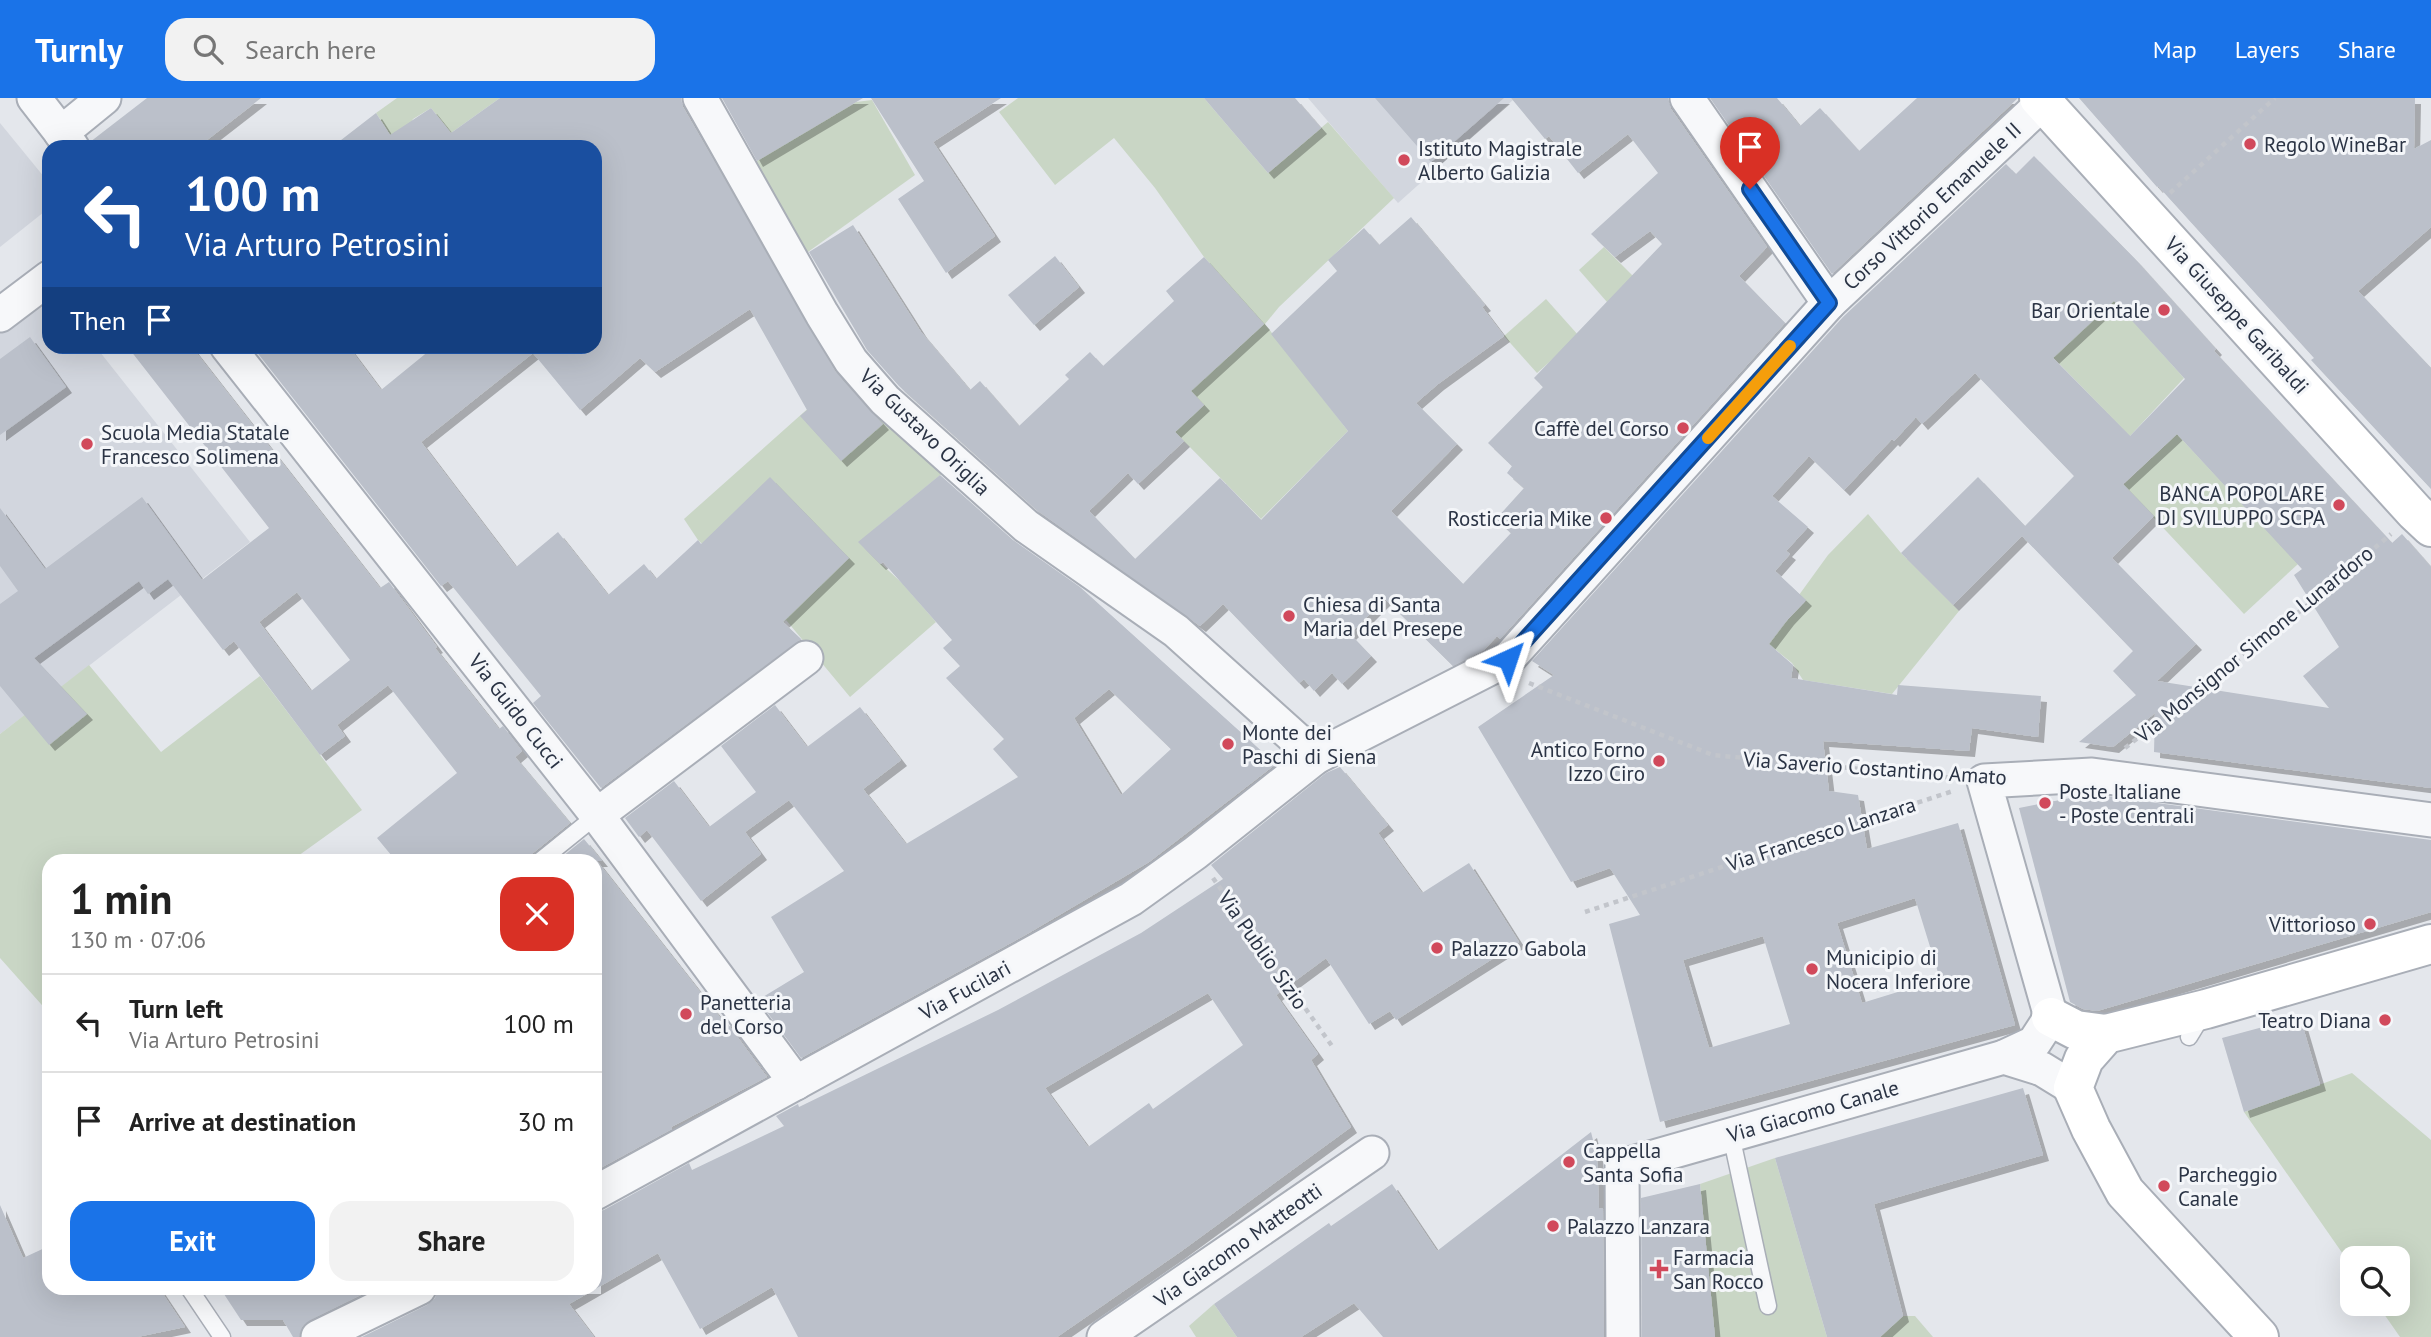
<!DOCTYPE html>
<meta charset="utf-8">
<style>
:root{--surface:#fff;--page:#f2f2f2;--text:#222;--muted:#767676;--line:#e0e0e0;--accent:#1a73e8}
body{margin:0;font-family:"PT Sans",sans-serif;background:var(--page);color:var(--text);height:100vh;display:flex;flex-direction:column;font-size:26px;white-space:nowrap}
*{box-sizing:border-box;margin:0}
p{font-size:23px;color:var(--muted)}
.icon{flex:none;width:38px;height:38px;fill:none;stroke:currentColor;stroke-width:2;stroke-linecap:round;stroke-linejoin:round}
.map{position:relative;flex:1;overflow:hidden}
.panel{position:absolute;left:42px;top:756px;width:560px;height:441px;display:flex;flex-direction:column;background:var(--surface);border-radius:21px;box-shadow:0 7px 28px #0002}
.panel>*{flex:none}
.hud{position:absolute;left:42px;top:42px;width:560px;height:214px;border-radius:21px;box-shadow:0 7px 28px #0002;background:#1a4fa0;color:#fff;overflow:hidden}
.fabs{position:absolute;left:2340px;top:1148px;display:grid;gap:14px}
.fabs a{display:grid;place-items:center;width:70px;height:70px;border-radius:14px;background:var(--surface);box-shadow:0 7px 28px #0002;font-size:35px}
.pin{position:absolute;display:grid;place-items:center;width:60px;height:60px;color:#fff;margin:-72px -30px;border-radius:50% 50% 50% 0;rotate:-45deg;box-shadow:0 0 7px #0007}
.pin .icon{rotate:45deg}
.me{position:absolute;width:77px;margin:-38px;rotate:42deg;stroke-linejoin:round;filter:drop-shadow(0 0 5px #0008)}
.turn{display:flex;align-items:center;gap:24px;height:147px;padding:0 28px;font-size:32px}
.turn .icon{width:91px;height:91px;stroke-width:2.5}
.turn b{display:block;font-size:49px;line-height:60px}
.then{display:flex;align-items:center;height:66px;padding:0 28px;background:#0003;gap:14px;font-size:26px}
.round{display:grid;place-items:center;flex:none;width:74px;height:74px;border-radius:21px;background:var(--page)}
.overview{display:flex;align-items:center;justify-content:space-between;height:119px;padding:0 28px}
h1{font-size:42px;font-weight:800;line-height:52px}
.button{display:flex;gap:14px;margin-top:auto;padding:14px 28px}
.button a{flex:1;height:80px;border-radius:21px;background:var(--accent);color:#fff;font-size:28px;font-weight:800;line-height:80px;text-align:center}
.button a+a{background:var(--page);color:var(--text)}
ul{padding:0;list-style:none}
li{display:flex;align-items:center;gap:21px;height:98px;padding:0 28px;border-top:2px solid var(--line)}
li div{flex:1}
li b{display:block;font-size:26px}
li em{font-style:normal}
header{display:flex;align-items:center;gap:42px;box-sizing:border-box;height:98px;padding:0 35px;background:var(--accent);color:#fff}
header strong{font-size:33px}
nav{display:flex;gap:38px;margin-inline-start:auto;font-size:24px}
.search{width:490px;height:63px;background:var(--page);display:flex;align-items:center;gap:18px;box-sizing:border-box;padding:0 24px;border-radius:21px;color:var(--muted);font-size:26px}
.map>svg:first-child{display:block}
.built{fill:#d2d6de}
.green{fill:#c9d6c5}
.building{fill:#bbc0ca;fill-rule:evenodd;filter:url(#shadow)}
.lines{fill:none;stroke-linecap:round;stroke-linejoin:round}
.lane-casing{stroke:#a9aeb7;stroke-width:19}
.street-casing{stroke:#a9aeb7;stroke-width:37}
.secondary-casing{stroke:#a9aeb7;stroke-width:42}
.path{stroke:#c2c5cb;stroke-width:4.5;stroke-dasharray:5 5;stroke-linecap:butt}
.lane{stroke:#f7f8fa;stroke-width:16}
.street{stroke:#f7f8fa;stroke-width:33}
.secondary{stroke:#fff;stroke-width:38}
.route-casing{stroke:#114b97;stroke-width:18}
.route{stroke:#1a73e8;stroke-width:12}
.slow{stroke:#f59e0b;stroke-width:12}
.poi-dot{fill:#d1495b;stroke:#f4f6f9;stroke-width:2.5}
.labels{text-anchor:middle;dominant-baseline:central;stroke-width:6;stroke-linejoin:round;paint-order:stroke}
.poi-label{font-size:21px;fill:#2b3445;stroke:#f4f6f9;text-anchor:start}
.street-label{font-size:21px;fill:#2b3445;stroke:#f4f6f9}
</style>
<header>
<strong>Turnly</strong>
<div class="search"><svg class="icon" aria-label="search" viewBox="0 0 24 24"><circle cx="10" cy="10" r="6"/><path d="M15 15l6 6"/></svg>Search here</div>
<nav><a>Map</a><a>Layers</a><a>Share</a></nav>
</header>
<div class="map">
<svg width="2431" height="1239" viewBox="0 0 2431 1239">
<defs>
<filter id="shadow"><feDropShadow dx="6" dy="6" stdDeviation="0" flood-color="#0004"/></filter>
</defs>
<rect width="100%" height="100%" fill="#e4e7ec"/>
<g class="built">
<path d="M1308,0H1511L1513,2L1398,105Z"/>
<path d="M0,25L49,85V110L0,149Z"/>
<path d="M49,196V248L96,249L250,444L0,636V234Z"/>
</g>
<g class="green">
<path d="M397,0H500L451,35L431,10L413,21L398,49L376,15Z"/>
<path d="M1018,0H1204L1268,75L1328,24L1394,100L1279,209L1265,226L1348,333L1261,421L1175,334L1204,307L1186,288L1215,264L1226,261L1264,226L1204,159L1155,90L1114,40L1055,87L999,14Z"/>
<path d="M872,2L915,77L801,159L750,67L856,4Z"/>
<path d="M1604,149L1642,187L1614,212L1579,172Z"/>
<path d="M1546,201L1579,238L1537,275L1504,238Z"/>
<path d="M2113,201L2184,280L2130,338L2038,244Z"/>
<path d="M850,273L944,374L878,428L864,450L902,485L936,524L850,599L786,522L783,524L698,442L684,421Z"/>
<path d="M2177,336L2298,466L2244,516L2123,387Z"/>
<path d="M1868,416L1901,455L1959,513L1892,596L1803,582L1792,565L1766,544L1806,503L1799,497L1828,457Z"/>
<path d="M89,567L161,654L260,578L362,712L291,763H49V915L0,860V636Z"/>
<path d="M2352,975L2431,1042V1239H2400L2377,1206H2398V1160H2352V1169L2244,1014Z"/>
<path d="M1775,1060L1827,1239H1715L1700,1086Z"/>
<path d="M1214,1206L1237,1239H1196L1189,1228Z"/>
<path d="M1903,1218H1915L1933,1239H1880Z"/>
</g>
<g class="building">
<path d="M147,0H261L198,49H91L90,44Z"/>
<path d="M500,0H681L683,9L835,273L883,326L841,363L800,318L807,312L750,211L655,274L640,260L580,312L533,255L421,344L516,469L558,434L608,497L644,466L656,481L698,442L701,446L770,379L849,460L783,524L801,541L601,690L533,605L541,598L448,483L441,488L252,248H348L381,292L435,248H595V49H332L376,15L390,37L431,10L451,35Z"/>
<path d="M722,0H863L757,63Z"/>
<path d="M871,0H1001L933,44L995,138L946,175L898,101L924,83Z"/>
<path d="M1204,0H1295L1321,30L1268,75Z"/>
<path d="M1375,0H1504L1431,64Z"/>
<path d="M1511,0H1668L1671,11L1767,149L1739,178L1785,225L1500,541L1497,538L1484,552L1453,568L1385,501L1350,536L1371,558L1342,586L1332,575L1314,593L1304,581L1299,585L1223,506L1200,528L1038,413L899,288L867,252L809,154L853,127L921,234L970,292L980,283L1019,328L1069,281L1065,277L1090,254L1103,268L1174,203L1166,193L1204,159L1264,226L1191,293L1204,307L1175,334L1184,343L1138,386L1128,375L1089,413L1135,461L1220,380L1261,422L1348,333L1271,236L1337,173L1328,162L1364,130L1379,147L1411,119L1485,207L1482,209L1504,238L1438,286L1416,305L1457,346L1391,413L1463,486L1511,435L1496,421L1524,390L1507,375L1512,368L1488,345L1543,289L1534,280L1662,146L1650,133L1615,159L1591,136L1658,75L1628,36L1578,75L1549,38L1545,41Z"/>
<path d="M1710,0H1777L1800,28L1820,10L1859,53L1917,0H2018L1832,176Z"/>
<path d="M2079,0H2415L2414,51L2431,42V129L2358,193L2431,270V391L2311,262L2314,260L2158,88L2157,89Z"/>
<path d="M2034,58L2135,161L2216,251L2214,253L2392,445L2402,436L2431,469V690L2154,654L2155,615L2113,649L2079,644L2136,597L2113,573L2133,553L2022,438L1953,507L1901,455L1978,379L2025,428L2074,378L1975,275L1922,326L1916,319L1894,343L1892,341L1844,392L1809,358L1772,398L1808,429L1786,453L1790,456L1775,473L1806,502L1788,521L1769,546L1793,567L1791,580L1897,597L1898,587L2041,598L2038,639L1972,630L1969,653L1823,643L1829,693L1858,697L1867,751L1958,725L2015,927L1660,1024L1609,826L1640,817L1610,770L1571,784L1478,629L1554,577L1532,563L1843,219L2006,66L2016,76ZM2114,203L2185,281L2130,338L2053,260ZM2177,336L2302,471L2294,477L2339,549L2303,578L2329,610L2157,583L2196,546L2112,460L2154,418L2123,386ZM1915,800L1940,881L1862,905L1837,825ZM1763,838L1790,926L1709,950L1683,862Z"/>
<path d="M1055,158L1079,189L1034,227L1008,197Z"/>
<path d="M30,239L66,289L0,337V261Z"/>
<path d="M127,248H191L380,490L389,484L437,549L435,550L499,631L503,628L522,653L515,659L570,725L533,755L530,763H396L377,740L457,675L388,587L337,627L345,638L320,657L234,543L223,552L168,481L148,496L139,483L34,560L87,616L49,647L0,588V506L18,493L0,468V410L45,471L142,399L202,482L269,430ZM297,494L350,562L311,593L259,524Z"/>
<path d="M940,377L1013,442L1080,489L1276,666L1149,764L1027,836L801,960L758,902L804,874L771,819L844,773L789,702L745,734L761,756L701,803L647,732L639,739L625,720L674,683L709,729L756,694L721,648L775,607L807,649L860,609L901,662L863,691L906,746L1018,679L993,651L1004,641L946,580L960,568L943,550L952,542L883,464L880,466L858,444ZM1109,591L1171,651L1121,697L1074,620Z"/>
<path d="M1340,669L1388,727L1378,735L1422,795L1469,765L1519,844L1396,922L1390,913L1369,926L1326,860L1276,897L1318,956L1311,962L1351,1029L1180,1154L1057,1239H798L772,1189L700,1231L658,1155L569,1206L594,1239H362L427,1207L435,1200L438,1190H595V1114L604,1112L689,1065L692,1072L784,1028L776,1018L798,1006L799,1009L998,912L1141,835L1223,781L1211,767L1326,675ZM1208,895L1243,947L1153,1011L1149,1005L1088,1049L1045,990Z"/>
<path d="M2091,696L2431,742V814L2097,913L2083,911L2070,904L2019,710Z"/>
<path d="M584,741L602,763H597L723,923L725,922L767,979L671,1029L672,1031L595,1073V763H557Z"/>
<path d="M2300,919L2320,987L2244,1014L2222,940Z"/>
<path d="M2023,990L2043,1057L1874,1106L1903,1218L1880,1239H1827L1775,1060Z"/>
<path d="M1591,1034L1597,1058L1599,1111L1603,1110L1604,1239H1383L1354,1205L1301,1239H1237L1214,1206L1329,1125L1331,1128L1392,1086L1437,1153Z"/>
<path d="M1700,1086L1715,1239H1642L1641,1100Z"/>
<path d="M0,1107L23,1160L49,1148V1190H159L185,1229L137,1239H0Z"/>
<path d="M220,1190H375L310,1222L302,1229L299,1239H293L283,1222H241Z"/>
</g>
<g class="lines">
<defs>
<g id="lane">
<path d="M540,763L597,717"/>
<path d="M2189,939L2203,916"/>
<path d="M1731,1037L1768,1208"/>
<path d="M189,1190L222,1239"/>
</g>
<g id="street">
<path d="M34,0L72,49"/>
<path d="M700,0L822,216L851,263L885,302L1026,428L1176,533L1316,659"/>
<path d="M1687,0L1829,205"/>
<path d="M61,35L104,0"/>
<path d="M0,217L49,180"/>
<path d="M227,248L597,717L796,985"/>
<path d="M597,717L806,560"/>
<path d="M2004,959L2034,945L2051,919L1984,683L2092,677L2431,722"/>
<path d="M595,1095L1131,801L1195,755L1316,659L1508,561L1829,205L2048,0"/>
<path d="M318,1239L419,1190"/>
<path d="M1104,1239L1372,1055"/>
<path d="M1623,1239L1622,1068L2004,959L2042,971L2073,990"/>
</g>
<g id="secondary">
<path d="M2039,0L2415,414L2431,429"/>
<path d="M2051,919L2076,932L2106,936"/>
<path d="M2259,1239L2125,1094L2091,1031L2073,990L2084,961L2106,936L2206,911L2431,846"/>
</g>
</defs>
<use href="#lane" class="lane-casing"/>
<use href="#street" class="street-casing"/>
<use href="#secondary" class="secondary-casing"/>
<g class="path">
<path d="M2170,95L2275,0"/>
<path d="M1529,585L1713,657L1954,680"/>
<path d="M2125,650L2304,510L2391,436"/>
<path d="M1213,780L1332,948"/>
<path d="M1585,814L1953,693"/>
</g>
<use href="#lane" class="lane"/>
<use href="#street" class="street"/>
<use href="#secondary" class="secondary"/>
</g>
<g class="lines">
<defs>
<path id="route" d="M1508,561L1829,205L1750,91"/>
</defs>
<use href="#route" class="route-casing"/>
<use href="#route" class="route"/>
<path class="slow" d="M1708,340L1790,248"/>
</g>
<g class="poi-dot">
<circle cx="2250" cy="46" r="7"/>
<circle cx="1404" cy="62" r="7"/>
<circle cx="2164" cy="212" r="7"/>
<circle cx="1683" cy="330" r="7"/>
<circle cx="87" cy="346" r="7"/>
<circle cx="2339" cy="407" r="7"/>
<circle cx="1606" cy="420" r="7"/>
<circle cx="1289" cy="518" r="7"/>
<circle cx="1228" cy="646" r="7"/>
<circle cx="1659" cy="663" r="7"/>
<circle cx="2045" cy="705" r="7"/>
<circle cx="2370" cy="826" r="7"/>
<circle cx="1437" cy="850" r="7"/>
<circle cx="1812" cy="871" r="7"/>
<circle cx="686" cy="916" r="7"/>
<circle cx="2385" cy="922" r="7"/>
<circle cx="1569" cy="1064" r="7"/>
<circle cx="2164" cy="1088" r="7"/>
<circle cx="1553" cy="1128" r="7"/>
<path d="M1655.5 1160.5h7v7h7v7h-7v7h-7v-7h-7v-7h7z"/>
</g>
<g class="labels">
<g class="poi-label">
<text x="2264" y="46">Regolo WineBar</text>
<text x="1418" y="50">Istituto Magistrale<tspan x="1418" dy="24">Alberto Galizia</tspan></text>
<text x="2150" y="212" text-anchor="end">Bar Orientale</text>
<text x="1669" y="330" text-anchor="end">Caffè del Corso</text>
<text x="101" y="334">Scuola Media Statale<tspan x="101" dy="24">Francesco Solimena</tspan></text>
<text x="2325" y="395" text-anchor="end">BANCA POPOLARE<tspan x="2325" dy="24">DI SVILUPPO SCPA</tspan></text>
<text x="1592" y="420" text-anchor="end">Rosticceria Mike</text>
<text x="1303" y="506">Chiesa di Santa<tspan x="1303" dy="24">Maria del Presepe</tspan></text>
<text x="1242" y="634">Monte dei<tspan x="1242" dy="24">Paschi di Siena</tspan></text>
<text x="1645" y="651" text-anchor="end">Antico Forno<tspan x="1645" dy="24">Izzo Ciro</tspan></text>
<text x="2059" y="693">Poste Italiane<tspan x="2059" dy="24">- Poste Centrali</tspan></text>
<text x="2356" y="826" text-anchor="end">Vittorioso</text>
<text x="1451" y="850">Palazzo Gabola</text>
<text x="1826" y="859">Municipio di<tspan x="1826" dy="24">Nocera Inferiore</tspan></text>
<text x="700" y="904">Panetteria<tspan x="700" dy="24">del Corso</tspan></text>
<text x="2371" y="922" text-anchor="end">Teatro Diana</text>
<text x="1583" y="1052">Cappella<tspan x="1583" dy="24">Santa Sofia</tspan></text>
<text x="2178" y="1076">Parcheggio<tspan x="2178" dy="24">Canale</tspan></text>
<text x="1567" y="1128">Palazzo Lanzara</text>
<text x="1673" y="1159">Farmacia<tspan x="1673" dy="24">San Rocco</tspan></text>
</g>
<g class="street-label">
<text transform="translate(1932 108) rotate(-43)">Corso Vittorio Emanuele II</text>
<text transform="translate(2237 217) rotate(48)">Via Giuseppe Garibaldi</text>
<text transform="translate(925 334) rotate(44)">Via Gustavo Origlia</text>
<text transform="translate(2254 546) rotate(-39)">Via Monsignor Simone Lunardoro</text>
<text transform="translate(516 613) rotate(52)">Via Guido Cucci</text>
<text transform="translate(1875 670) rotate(4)">Via Saverio Costantino Amato</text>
<text transform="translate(1821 736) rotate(-18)">Via Francesco Lanzara</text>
<text transform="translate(1263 852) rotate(55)">Via Publio Sizio</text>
<text transform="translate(965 892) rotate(-29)">Via Fucilari</text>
<text transform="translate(1813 1013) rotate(-16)">Via Giacomo Canale</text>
<text transform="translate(1238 1147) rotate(-35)">Via Giacomo Matteotti</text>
</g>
</g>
</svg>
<div class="fabs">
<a><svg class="icon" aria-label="search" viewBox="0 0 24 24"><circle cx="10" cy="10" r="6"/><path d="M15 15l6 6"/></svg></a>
</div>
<div class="pin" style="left:1750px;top:91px;background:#d93025"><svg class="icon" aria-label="arrive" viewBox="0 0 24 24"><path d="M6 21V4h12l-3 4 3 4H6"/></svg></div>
<svg class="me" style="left:1508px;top:561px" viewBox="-20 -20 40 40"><path d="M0-17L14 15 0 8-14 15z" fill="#1a73e8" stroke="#fff" stroke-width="4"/></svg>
<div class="hud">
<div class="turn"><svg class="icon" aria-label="left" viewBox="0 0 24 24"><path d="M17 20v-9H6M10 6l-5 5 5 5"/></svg><div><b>100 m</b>Via Arturo Petrosini</div></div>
<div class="then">Then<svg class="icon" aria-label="arrive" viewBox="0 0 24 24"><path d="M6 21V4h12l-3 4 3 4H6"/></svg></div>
</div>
<section class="panel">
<div class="overview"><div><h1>1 min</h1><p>130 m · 07:06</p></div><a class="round" style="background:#d93025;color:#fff"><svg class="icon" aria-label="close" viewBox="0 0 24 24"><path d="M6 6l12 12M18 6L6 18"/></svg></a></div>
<ul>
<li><svg class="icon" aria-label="left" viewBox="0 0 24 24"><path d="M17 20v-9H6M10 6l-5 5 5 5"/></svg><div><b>Turn left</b><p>Via Arturo Petrosini</p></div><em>100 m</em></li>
<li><svg class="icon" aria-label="arrive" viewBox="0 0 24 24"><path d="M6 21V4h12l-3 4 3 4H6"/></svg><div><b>Arrive at destination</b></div><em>30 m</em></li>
</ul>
<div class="button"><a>Exit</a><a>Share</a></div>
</section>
</div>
